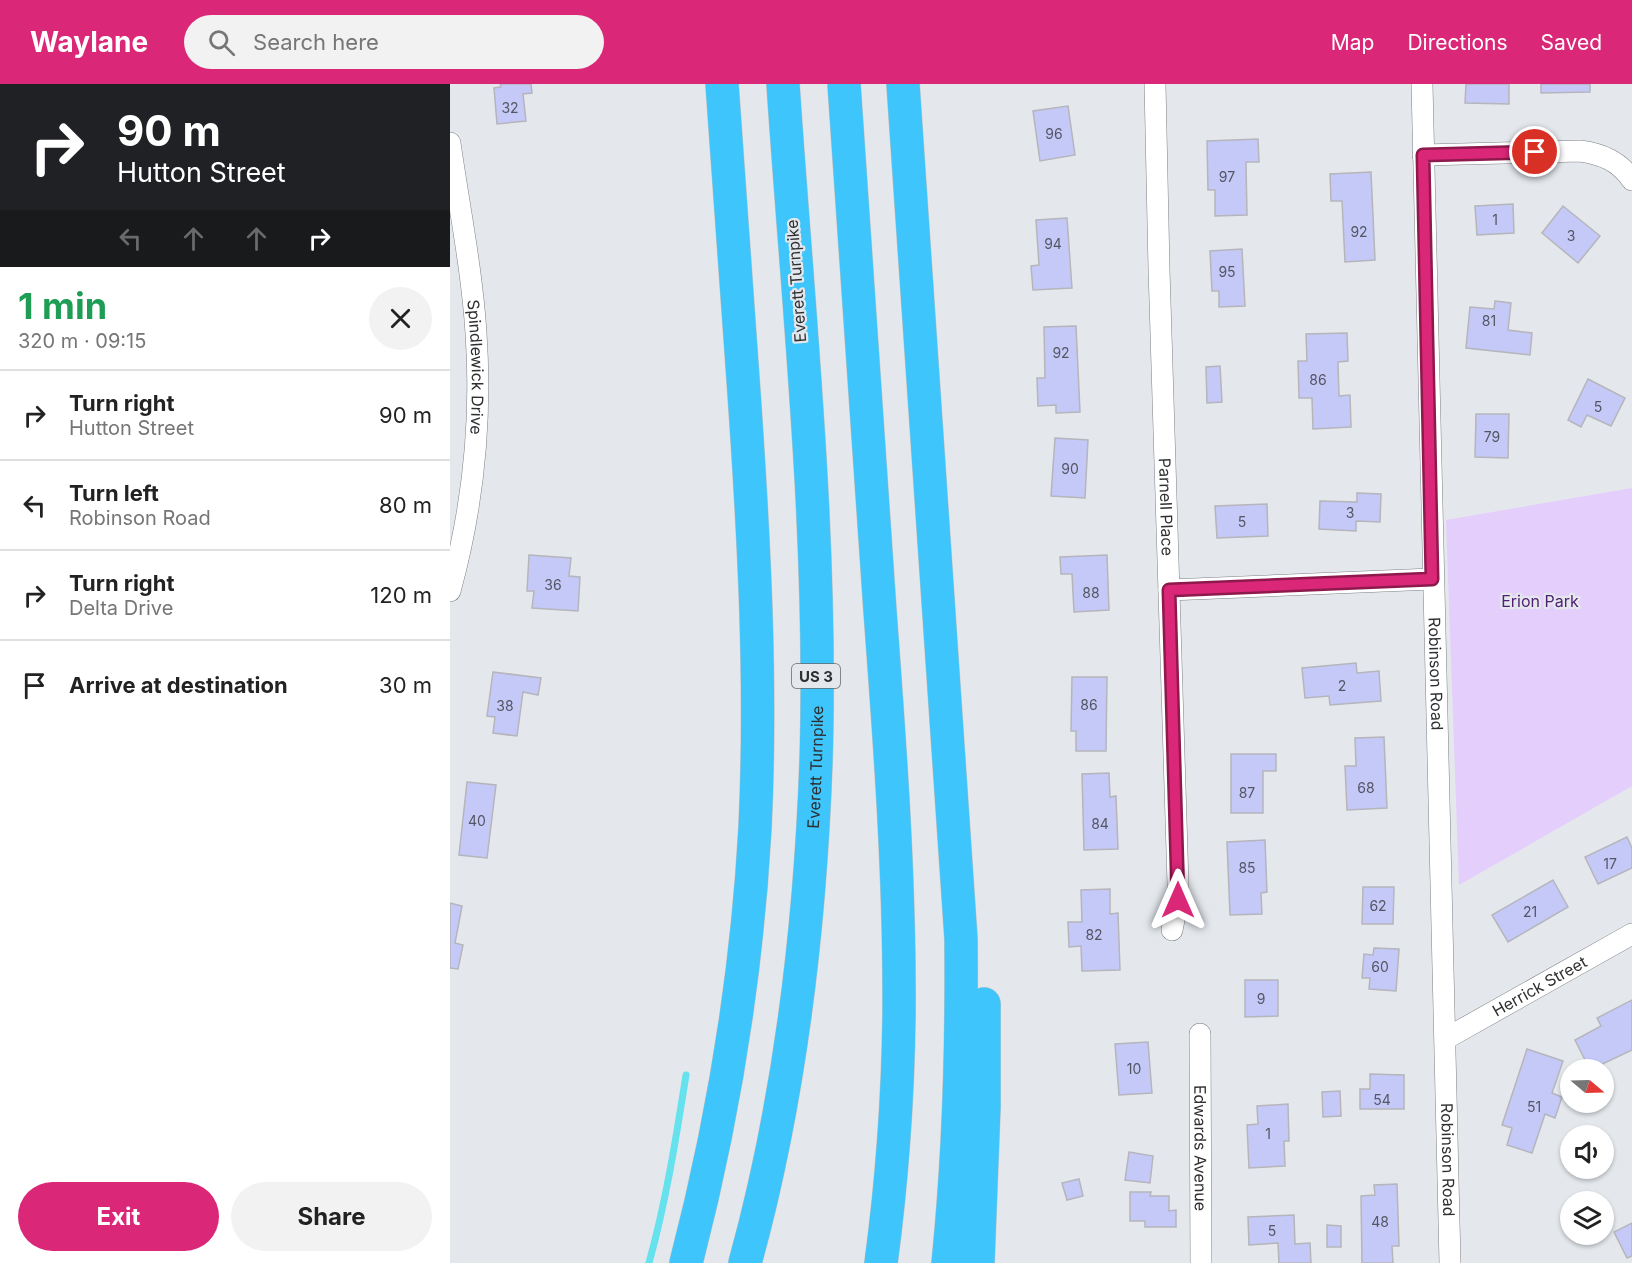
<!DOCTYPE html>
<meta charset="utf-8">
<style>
:root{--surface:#fff;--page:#f2f2f2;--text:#222;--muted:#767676;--line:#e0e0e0;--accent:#db2777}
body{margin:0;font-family:Inter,sans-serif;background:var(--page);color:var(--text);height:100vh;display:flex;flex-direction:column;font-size:22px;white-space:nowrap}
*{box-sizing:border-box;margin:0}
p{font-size:20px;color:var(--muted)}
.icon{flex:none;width:33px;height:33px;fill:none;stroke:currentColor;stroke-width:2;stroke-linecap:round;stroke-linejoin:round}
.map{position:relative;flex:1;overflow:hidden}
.sheet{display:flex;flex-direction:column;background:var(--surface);width:450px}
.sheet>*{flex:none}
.guide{background:#202124;color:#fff;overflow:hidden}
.needle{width:39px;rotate:109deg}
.fabs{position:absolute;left:1110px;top:975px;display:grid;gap:12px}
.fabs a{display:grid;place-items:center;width:54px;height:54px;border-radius:50%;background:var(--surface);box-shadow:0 2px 4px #0004;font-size:30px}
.pin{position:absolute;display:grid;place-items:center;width:51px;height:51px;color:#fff;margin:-26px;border:3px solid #fff;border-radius:50%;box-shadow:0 2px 6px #0007}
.me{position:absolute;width:66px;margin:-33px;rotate:0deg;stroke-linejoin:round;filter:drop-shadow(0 0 4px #0008)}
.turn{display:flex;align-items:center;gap:21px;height:126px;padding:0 18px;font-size:27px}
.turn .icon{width:78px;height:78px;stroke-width:2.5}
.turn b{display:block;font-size:42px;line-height:51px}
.lanes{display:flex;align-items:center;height:57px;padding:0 18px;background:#0003;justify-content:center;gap:30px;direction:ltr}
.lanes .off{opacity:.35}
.round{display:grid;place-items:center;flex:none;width:63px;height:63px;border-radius:32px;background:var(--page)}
.overview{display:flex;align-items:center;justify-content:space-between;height:102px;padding:0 18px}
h1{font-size:36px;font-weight:700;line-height:45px;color:#1e9e55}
.action{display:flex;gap:12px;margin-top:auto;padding:12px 18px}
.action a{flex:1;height:69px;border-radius:36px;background:var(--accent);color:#fff;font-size:24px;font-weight:700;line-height:69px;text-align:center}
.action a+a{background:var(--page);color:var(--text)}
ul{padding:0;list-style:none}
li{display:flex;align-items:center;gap:18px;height:90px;padding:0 18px;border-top:2px solid var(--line)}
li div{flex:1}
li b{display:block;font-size:22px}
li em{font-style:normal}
header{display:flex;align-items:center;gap:36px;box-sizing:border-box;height:84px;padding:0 30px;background:var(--accent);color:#fff}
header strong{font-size:28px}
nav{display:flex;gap:33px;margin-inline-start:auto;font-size:21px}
.search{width:420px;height:54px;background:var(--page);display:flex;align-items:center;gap:15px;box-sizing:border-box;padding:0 21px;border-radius:33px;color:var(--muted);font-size:22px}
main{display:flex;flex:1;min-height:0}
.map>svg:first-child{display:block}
.green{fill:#e4cefb}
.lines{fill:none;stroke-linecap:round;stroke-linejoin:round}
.stream{stroke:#66e1ee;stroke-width:7}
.building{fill:#c5c9f8;stroke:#b5b5bb;stroke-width:1.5}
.minor-casing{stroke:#7d8085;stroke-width:22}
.motorway-casing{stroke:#c4c5c5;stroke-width:34}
.minor{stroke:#fff;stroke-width:21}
.motorway{stroke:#3dc5fc;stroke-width:33}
.route-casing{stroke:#8e194d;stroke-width:15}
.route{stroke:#db2777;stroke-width:10}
.labels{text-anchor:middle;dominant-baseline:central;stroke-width:4.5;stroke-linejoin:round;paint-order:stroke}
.number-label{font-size:14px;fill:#545663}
.shield{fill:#e4e8ed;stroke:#656669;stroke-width:1.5}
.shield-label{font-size:15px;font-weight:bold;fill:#2e2f31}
.street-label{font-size:16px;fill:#2e2f31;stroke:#e4e8ed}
.park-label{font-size:16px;fill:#512075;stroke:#e4e8ed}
</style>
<header>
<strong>Waylane</strong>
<div class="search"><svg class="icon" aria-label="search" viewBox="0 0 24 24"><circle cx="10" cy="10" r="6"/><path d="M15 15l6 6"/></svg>Search here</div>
<nav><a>Map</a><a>Directions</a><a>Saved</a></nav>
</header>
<main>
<section class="sheet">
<div class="guide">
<div class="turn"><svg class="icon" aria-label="right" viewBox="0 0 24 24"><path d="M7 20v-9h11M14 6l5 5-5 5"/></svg><div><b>90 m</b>Hutton Street</div></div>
<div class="lanes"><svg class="icon off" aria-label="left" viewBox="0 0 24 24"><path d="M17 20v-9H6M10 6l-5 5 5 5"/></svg><svg class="icon off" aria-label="ahead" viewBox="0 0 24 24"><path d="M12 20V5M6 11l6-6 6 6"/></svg><svg class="icon off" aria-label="ahead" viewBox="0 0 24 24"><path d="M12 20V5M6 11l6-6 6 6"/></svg><svg class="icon" aria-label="right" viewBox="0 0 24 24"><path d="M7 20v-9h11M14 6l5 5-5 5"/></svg></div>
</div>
<div class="overview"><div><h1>1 min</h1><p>320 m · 09:15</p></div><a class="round"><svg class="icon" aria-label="close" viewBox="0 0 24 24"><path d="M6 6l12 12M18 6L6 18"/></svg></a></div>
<ul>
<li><svg class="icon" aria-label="right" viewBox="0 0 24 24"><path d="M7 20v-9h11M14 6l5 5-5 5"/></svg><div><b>Turn right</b><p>Hutton Street</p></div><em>90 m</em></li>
<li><svg class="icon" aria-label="left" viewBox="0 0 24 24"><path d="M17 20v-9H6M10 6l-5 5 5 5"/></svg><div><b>Turn left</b><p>Robinson Road</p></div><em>80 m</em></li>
<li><svg class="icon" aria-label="right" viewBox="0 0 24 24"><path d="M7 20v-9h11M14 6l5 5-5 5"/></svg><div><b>Turn right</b><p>Delta Drive</p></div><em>120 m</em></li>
<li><svg class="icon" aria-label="arrive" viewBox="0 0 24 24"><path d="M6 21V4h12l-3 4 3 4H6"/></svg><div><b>Arrive at destination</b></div><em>30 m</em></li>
</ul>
<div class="action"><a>Exit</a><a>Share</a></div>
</section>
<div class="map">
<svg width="1182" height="1179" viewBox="0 0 1182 1179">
<rect width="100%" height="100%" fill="#e4e8ed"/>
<path class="green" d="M1182,404V702L1009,801L996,436Z"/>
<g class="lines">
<path class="stream" d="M199,1179C216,1118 226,1054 236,991"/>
</g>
<g class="building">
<path d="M50,0H81L82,9L73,10L76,37L47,40L44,4L51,3Z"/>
<path d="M1016,0H1059V20L1015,19Z"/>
<path d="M1091,0H1140V8L1091,9Z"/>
<path d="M618,22L625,71L590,77L583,27Z"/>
<path d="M808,55L809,78H796L797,131L765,132V106H758L757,57Z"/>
<path d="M921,88L925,176L895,178L892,117H881L880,90Z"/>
<path d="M1063,120L1064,149L1027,151L1025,122Z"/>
<path d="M1113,122L1150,152L1128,179L1092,149Z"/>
<path d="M617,134L622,204L583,206L581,182L589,181L586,136Z"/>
<path d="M792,165L795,222L769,223V207H762L760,167Z"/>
<path d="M1045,217L1061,219L1058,246L1082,249L1080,271L1016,264L1020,223L1044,225Z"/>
<path d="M626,242L630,328L606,329V321L588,322L587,294H595L594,243Z"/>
<path d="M897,249L898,277L888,278L889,312L900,311L901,343L863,345L862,314H849L848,277H857L856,250Z"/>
<path d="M770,282L772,318L757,319L756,283Z"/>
<path d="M1138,295L1175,314L1161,342L1137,331L1131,343L1118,336Z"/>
<path d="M1026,330H1059L1058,374L1025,373Z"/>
<path d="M605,354L638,356L635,414L601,412Z"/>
<path d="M907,409L931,410L930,438L906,437V447L869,445L870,417L907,418Z"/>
<path d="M817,420L818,452L767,454L765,422Z"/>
<path d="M79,471L121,474L119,492L130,493L128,527L82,524L84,507H77Z"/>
<path d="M657,471L659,526L624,528L622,490H611L610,473Z"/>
<path d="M906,579L907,589L929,587L931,617L880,621L879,612L855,614L852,584Z"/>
<path d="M43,588L91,594L88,611L73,608L67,652L43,649L45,633L37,632Z"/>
<path d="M622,593H657L656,667H626V647H621Z"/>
<path d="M934,653L937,724L897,726L895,682H906L905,654Z"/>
<path d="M781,670H826V687H813V729H781Z"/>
<path d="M659,689L660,713L666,712L668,765L634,766L632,690Z"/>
<path d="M17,698L46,701L37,774L9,771Z"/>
<path d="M1177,753L1182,764V784L1148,800L1135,773Z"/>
<path d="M815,756L817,808L811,809L812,830L780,831L777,758Z"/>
<path d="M1103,796L1118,823L1058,858L1042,831Z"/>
<path d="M913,803H944L943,840H912Z"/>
<path d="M660,805V830L668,829L670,886L632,887L631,862L619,863L618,838H632L631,806Z"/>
<path d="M0,819L12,822L5,859L13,861L8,885L0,884Z"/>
<path d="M924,864L949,865L946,907L919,905L920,894H912L914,870L923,871Z"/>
<path d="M795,896H828V932L795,933Z"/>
<path d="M1182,916V966L1140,986L1125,956L1151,942L1147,934Z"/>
<path d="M698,958L702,1009L669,1011L665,960Z"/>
<path d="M1077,965L1113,977L1102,1009L1112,1013L1105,1034L1095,1030L1082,1069L1057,1061L1062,1044L1052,1041Z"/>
<path d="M920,990L954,991V1025H910V1005H920Z"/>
<path d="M890,1007L891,1032L873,1033L872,1008Z"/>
<path d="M838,1020L839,1057H834L835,1082L799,1084L797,1041L808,1040L807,1022Z"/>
<path d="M679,1068L703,1072L700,1099L675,1096Z"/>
<path d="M629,1095L633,1112L617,1116L612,1099Z"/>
<path d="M947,1100L949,1162H942L943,1179H912L911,1112L925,1111L924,1101Z"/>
<path d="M680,1108H701L700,1112H719V1127L726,1126V1143H695V1137H680Z"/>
<path d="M844,1131L845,1160L860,1159L861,1179H829L828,1159L799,1161L798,1133Z"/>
<path d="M1182,1139V1172L1177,1174L1164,1148Z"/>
<path d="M877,1141L891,1142V1163H877Z"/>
</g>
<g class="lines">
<defs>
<g id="minor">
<path id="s1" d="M705,0L709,185L728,800V816L722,846"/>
<path id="s2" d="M972,0C978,393 994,786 1000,1179"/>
<path id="s3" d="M0,59C9,122 22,186 26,249C32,336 23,423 0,507"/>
<path d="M973,71L1130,67C1152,70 1169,77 1182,96"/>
<path d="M719,506L982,495"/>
<path id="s4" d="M750,950L751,1179"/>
<path id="s5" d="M997,954L1182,850"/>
</g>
<g id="motorway">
<path d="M394,0C406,176 418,351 430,527C440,661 450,796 449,930C448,1014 442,1097 431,1179"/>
<path d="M453,0L511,855C512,964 509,1071 498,1179"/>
<path d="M236,1179C273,1037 297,890 305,744C312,599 304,454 294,309C287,206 279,103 272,0"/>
<path id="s6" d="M295,1179C340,1016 360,847 366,678C373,452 348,225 333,0"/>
<path d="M528,1179L534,1023V920"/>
</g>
</defs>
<use href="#minor" class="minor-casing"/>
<use href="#motorway" class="motorway-casing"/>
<use href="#minor" class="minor"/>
<use href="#motorway" class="motorway"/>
</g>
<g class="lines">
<defs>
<path id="route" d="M728,816L719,506L982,495L973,71L1085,68"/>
</defs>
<use href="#route" class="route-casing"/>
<use href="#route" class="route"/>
</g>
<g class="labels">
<g class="number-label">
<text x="60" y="23">32</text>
<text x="604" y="49">96</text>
<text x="777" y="92">97</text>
<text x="1045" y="135">1</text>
<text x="909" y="147">92</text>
<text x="1121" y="151">3</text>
<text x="603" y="159">94</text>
<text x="777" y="187">95</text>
<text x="1039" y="236">81</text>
<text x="611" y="268">92</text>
<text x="868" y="295">86</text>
<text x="1148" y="322">5</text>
<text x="1042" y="352">79</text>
<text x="620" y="384">90</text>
<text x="900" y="428">3</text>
<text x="792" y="437">5</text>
<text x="103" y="500">36</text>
<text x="641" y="508">88</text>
<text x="892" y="601">2</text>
<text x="639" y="620">86</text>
<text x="55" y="621">38</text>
<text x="916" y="703">68</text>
<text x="797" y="708">87</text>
<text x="27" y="736">40</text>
<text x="650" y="739">84</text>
<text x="1160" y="779">17</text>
<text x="797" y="783">85</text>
<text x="928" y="821">62</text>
<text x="1080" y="827">21</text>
<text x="644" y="850">82</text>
<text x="930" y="882">60</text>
<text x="811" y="914">9</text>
<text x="684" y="984">10</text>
<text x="932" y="1015">54</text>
<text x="1084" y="1022">51</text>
<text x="818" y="1049">1</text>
<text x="930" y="1137">48</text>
<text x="822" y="1146">5</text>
</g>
<rect class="shield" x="342" y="580" width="48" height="24" rx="4.5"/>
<g class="shield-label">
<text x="366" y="592">US 3</text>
</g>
<g class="street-label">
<text transform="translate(346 197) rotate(-94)">Everett Turnpike</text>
<text stroke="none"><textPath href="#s3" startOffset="226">Spindlewick Drive</textPath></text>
<text stroke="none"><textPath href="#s1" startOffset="423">Parnell Place</textPath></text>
<text stroke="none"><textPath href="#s2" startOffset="590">Robinson Road</textPath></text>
<text stroke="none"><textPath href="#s6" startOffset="502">Everett Turnpike</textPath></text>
<text stroke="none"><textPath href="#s5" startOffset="106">Herrick Street</textPath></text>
<text stroke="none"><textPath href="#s4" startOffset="114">Edwards Avenue</textPath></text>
<text stroke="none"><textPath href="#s2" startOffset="1076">Robinson Road</textPath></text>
</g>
<g class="park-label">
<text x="1090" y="517">Erion Park</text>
</g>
</g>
</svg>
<div class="fabs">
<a><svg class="needle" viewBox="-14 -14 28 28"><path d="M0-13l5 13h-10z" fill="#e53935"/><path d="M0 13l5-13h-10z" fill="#767676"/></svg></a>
<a><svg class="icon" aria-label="sound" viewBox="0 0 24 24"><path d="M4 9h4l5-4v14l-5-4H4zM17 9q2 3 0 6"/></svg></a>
<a><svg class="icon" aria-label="layers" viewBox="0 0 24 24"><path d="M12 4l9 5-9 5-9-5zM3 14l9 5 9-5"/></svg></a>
</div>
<div class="pin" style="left:1085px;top:68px;background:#d93025"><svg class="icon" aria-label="arrive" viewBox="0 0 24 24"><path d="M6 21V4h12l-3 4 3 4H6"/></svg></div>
<svg class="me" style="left:728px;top:816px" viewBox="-20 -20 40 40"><path d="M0-17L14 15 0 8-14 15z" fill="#db2777" stroke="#fff" stroke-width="4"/></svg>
</div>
</main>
